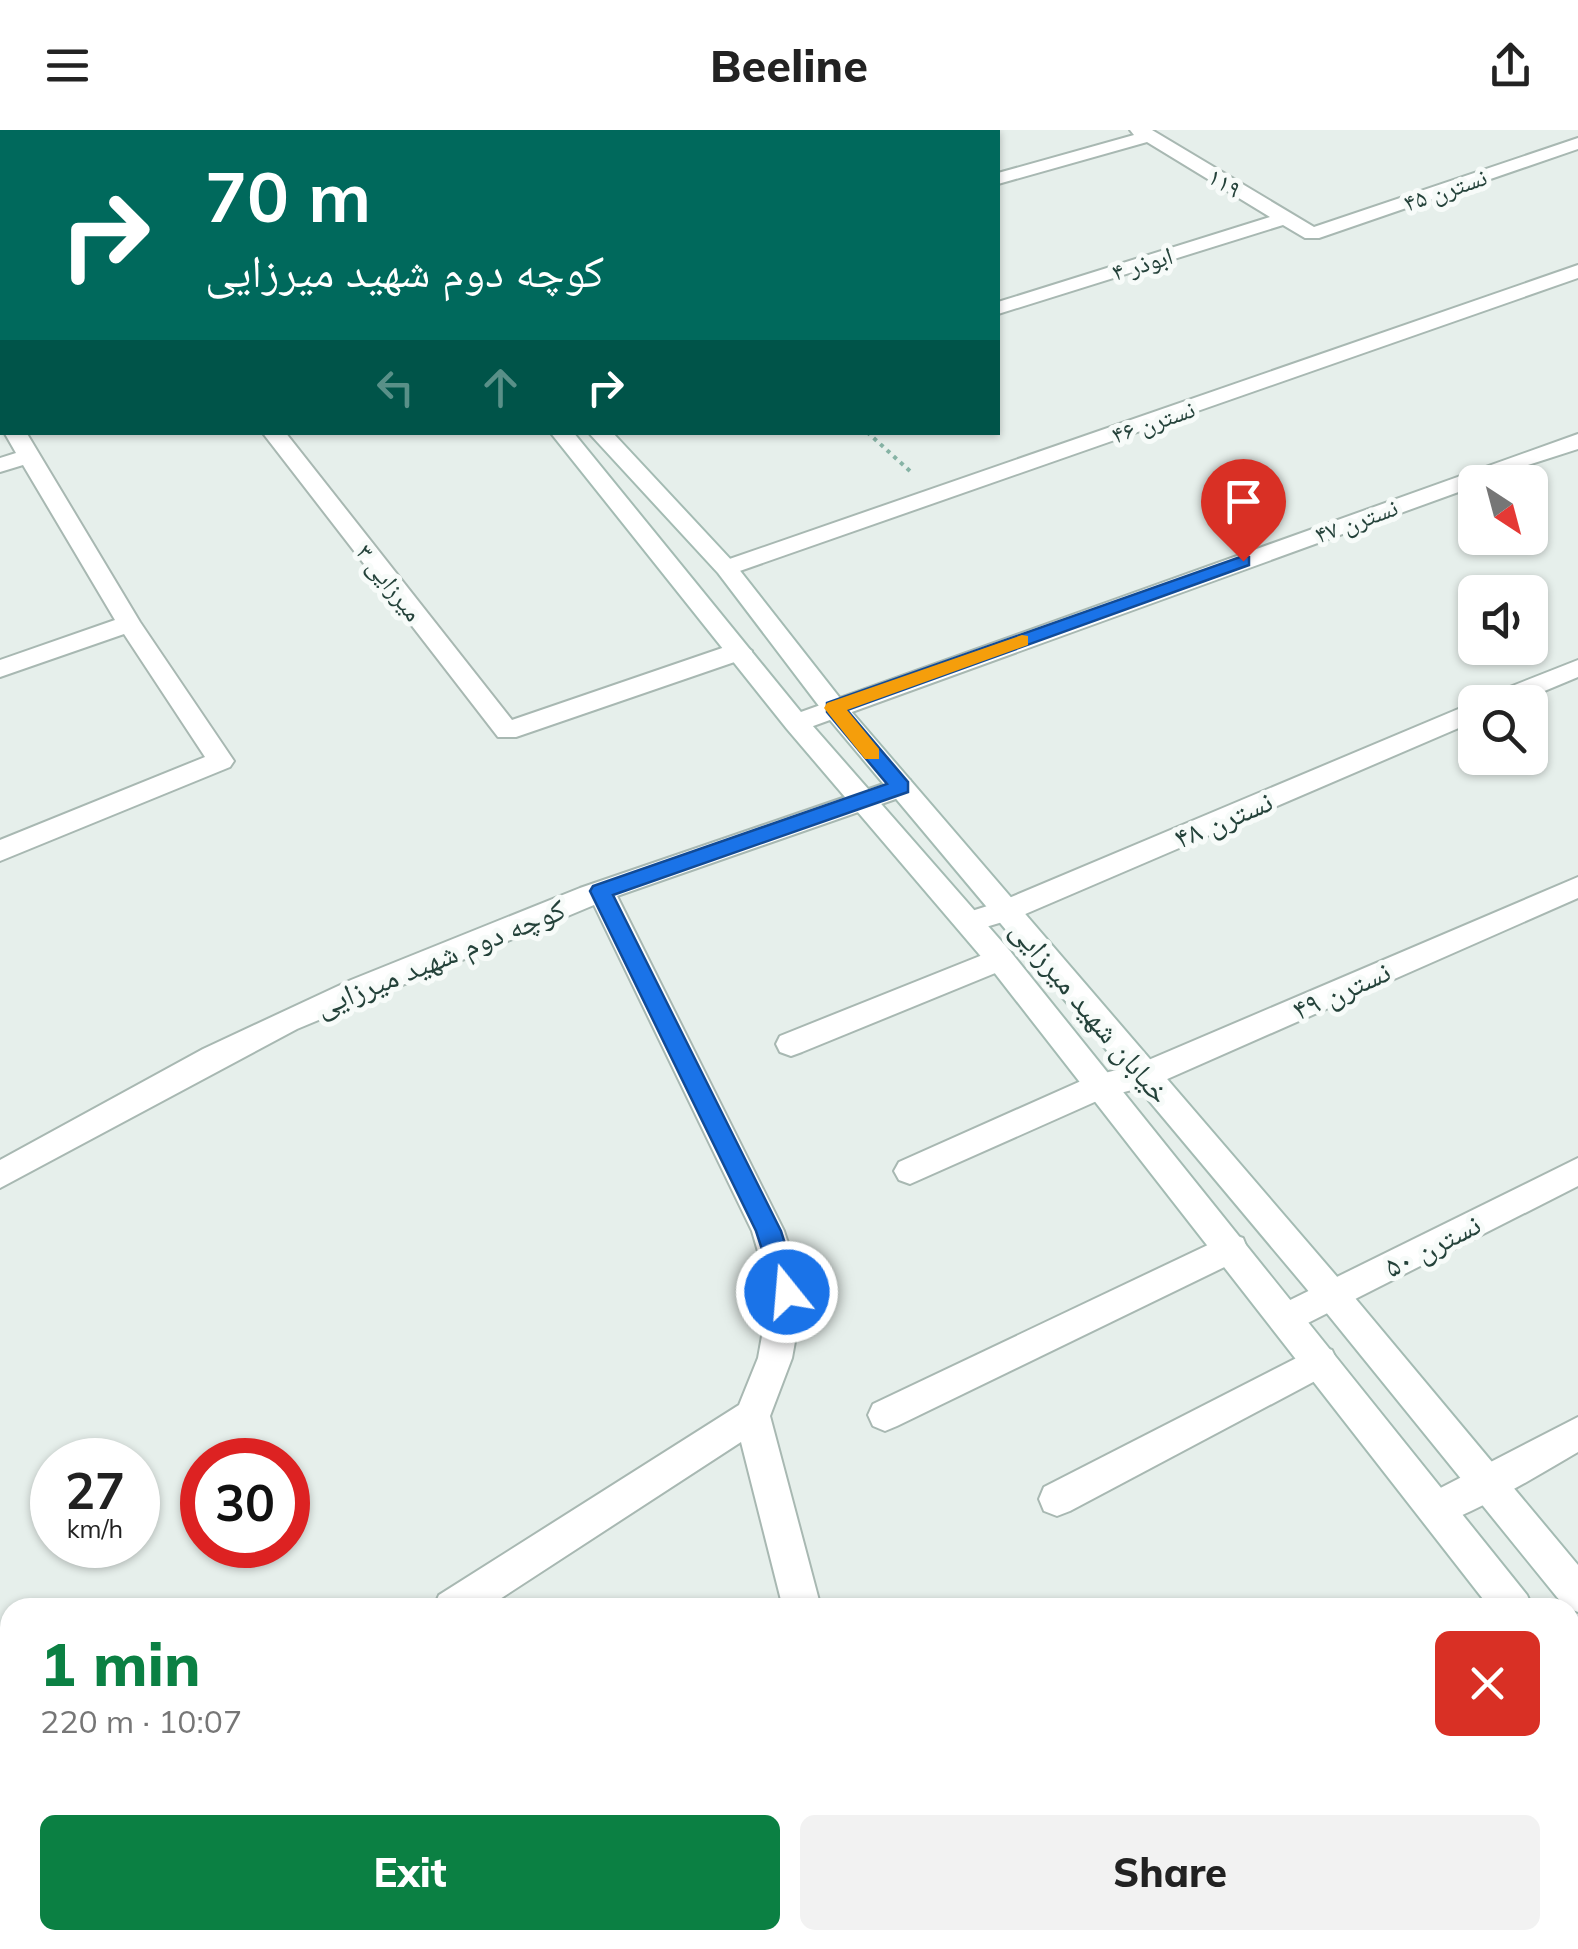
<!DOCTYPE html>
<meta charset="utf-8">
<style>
:root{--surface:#fff;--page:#f2f2f2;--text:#222;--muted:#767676;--accent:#0b8043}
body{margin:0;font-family:Mulish,"Noto Naskh Arabic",sans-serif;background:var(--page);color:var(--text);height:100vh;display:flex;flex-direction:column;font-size:38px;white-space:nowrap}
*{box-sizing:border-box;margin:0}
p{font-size:32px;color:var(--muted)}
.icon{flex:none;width:55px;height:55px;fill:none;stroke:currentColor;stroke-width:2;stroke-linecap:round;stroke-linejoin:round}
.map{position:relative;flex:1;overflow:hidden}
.side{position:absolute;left:0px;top:1468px;width:1580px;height:352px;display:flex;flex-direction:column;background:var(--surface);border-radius:30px 30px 0 0;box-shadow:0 2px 8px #0004}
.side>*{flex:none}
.banner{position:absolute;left:0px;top:0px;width:1000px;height:305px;box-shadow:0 2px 8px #0004;background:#00695c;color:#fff;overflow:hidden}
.needle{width:65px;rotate:144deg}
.controls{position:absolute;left:1458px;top:335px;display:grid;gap:20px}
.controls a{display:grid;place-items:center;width:90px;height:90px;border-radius:15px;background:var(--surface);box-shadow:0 2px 8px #0004;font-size:50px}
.speed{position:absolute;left:30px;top:1308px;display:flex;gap:20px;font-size:50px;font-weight:700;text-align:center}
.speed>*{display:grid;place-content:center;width:130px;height:130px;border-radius:50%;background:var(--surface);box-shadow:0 2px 8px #0004;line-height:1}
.speed small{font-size:25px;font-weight:400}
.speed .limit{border:15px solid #d22;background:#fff;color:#111}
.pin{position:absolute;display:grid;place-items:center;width:85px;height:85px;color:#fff;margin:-102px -42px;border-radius:50% 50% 50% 0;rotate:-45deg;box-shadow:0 0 10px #0007}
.pin .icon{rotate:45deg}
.me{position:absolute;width:110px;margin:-55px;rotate:343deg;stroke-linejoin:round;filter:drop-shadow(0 0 8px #0008)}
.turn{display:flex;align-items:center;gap:35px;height:210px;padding:0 40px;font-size:45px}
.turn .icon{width:130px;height:130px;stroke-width:2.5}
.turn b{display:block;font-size:70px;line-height:85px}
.lanes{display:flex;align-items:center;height:95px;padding:0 40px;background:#0003;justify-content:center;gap:50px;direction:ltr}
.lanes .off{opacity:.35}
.round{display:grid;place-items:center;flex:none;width:105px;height:105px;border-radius:15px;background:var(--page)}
.overview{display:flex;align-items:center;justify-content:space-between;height:170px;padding:0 40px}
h1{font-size:60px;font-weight:800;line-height:75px;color:var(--accent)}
.primary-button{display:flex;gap:20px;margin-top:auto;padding:20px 40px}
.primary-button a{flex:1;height:115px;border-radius:15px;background:var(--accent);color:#fff;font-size:40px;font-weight:800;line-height:115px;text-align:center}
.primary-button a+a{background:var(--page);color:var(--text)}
header{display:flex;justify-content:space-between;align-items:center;height:130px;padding:0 40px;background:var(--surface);font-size:45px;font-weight:800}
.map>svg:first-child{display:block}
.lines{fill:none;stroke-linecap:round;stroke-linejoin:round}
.street-casing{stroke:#a8b8b2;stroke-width:4}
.secondary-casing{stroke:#a4bbb3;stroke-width:4}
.path{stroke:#86b3a5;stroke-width:4;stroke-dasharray:4 5;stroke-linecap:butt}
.street{fill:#fff;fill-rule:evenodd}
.secondary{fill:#fff;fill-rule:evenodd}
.route{fill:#1a73e8;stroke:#114b97;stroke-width:2.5}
.slow{fill:#f59e0b}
.labels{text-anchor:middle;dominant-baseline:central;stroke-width:10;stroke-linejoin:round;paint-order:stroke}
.far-street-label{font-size:25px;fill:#24423a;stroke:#f7fbf9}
.street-label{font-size:30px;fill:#24423a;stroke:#f7fbf9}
</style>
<header><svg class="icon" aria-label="menu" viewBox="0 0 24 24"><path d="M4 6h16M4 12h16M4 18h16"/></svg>Beeline<svg class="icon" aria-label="share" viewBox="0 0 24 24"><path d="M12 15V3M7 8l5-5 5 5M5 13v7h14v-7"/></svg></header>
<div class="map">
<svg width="1578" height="1819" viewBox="0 0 1578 1819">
<rect width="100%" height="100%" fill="#e6efeb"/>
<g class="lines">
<defs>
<g id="street">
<path d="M1130,0H1152L1314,97L1578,8V19L1319,108H1305L1283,95L998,184V172L1270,87L1147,12L998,54V43L1134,5Z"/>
<path d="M1578,135V148L734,443L726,445L714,438L718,433Z"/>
<rect x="0" y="272" width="2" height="16"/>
<path d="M4,302H26L140,492L234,631L230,637L0,731V710L205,627L124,504L0,547V530L115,490L23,335L0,342V328L16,323Z"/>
<path d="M262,302H285L512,590L731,515L740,513L752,521L749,527L516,607H498Z"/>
<path d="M1578,304V319L1475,352V356L805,599L796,602L783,593L787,587Z"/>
<path d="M1578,530V547L1518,572H1483L1487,566Z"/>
<path d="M1475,572V591L1016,788L969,802L959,799L955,792L959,785L997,773Z"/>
<path d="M901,648L910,650L914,657L910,664L617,766L784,1101L804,1162L792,1228L770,1286L821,1478H783L741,1312L486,1478H433L439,1465L739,1275L758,1228L770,1162L752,1101L594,775L297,899L0,1058V1030L203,919L351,850L580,758Z"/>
<path d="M1578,747V768L1156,954L1108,966L910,1054L899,1050L894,1041L899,1032L1090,947L1139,934Z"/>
<path d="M1000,818L1010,821L1014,829L1010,837L802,922L791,926L780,922L776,914L780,906Z"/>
<path d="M1578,1028V1056L1298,1198L1286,1203L1274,1198L1269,1188L1274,1178Z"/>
<path d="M1231,1104L1243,1108L1247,1118L1243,1128L897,1296L885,1301L873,1296L868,1285L873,1274Z"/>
<path d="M1320,1216L1332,1220L1337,1231L1332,1242L1070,1381L1057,1386L1044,1381L1039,1369L1044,1357Z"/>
<path d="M1578,1287V1322C1532,1349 1486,1377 1436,1396L1423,1391L1418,1379L1423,1367Z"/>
<path d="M10,1756V1801L0,1805V1760Z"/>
<path d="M364,1810H408L412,1819H368Z"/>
<path d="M868,1810H910L912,1819H870Z"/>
<path d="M1072,1810H1120L1116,1819H1068Z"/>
</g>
<g id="secondary">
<path d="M550,302H573L805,587L1010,821L1527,1465L1533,1478H1490L990,837L787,599Z"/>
<path d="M588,302H612L734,433L843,572L1345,1156L1578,1435V1482L1565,1477L1321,1176L825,584L718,443Z"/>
<path d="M1570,1530L1578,1533V1578L1570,1575Z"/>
</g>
</defs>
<use href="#street" class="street-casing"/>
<use href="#secondary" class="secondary-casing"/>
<path class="path" d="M867,302L911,342"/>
<use href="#street" class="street"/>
<use href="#secondary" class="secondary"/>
</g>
<path class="route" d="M1243,426L1249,427V435L847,580L908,652V662L613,765L781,1101L800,1162L796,1169L787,1173L778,1169L756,1101L590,761L593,756L887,654L827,582V573Z"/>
<path class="slow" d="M1022,505L1028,506V515L847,580L879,619V629H865L824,578L827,573Z"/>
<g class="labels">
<g class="far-street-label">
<text transform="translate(1225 52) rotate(31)">۱۱۹</text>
<text transform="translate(1445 59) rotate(-19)">نسترن ۴۵</text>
<text transform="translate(1142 133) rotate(-17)">ابوذر ۴</text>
<text transform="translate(1153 291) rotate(-19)">نسترن ۴۶</text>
<text transform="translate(1356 390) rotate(-20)">نسترن ۴۷</text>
<text transform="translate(390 452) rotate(52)">میرزایی ۳</text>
</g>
<g class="street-label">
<text transform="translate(1223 689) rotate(-23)">نسترن ۴۸</text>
<text transform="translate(440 827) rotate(-22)">کوچه دوم شهید میرزایی</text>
<text transform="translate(1341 860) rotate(-24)">نسترن ۴۹</text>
<text transform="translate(1091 881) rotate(50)">خیابان شهید میرزایی</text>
<text transform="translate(1432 1115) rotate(-27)">نسترن ۵۰</text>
</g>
</g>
</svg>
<div class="controls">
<a><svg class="needle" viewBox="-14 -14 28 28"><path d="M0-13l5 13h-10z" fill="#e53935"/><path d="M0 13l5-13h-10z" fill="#767676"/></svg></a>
<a><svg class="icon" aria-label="sound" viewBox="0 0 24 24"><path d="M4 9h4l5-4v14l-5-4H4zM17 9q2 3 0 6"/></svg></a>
<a><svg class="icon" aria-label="search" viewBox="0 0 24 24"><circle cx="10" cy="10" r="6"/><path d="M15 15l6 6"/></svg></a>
</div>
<div class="speed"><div>27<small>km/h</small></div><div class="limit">30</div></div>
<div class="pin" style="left:1243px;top:431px;background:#d93025"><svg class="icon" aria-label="arrive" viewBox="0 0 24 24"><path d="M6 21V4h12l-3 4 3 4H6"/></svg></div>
<svg class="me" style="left:787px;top:1162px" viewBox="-20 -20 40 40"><circle r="17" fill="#1a73e8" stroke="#fff" stroke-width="3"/><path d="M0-11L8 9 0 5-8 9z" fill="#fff"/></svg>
<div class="banner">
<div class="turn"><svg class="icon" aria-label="right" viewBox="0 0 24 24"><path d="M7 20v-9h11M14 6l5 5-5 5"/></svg><div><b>70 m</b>کوچه دوم شهید میرزایی</div></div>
<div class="lanes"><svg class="icon off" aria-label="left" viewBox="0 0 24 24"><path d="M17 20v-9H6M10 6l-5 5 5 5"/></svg><svg class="icon off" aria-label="ahead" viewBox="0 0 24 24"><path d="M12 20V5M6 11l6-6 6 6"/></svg><svg class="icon" aria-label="right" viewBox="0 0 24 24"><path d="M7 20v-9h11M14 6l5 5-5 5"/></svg></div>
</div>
<section class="side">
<div class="overview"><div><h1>1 min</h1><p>220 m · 10:07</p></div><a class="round" style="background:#d93025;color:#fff"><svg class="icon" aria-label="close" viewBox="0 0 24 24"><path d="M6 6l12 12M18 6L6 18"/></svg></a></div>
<div class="primary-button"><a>Exit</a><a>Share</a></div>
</section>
</div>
